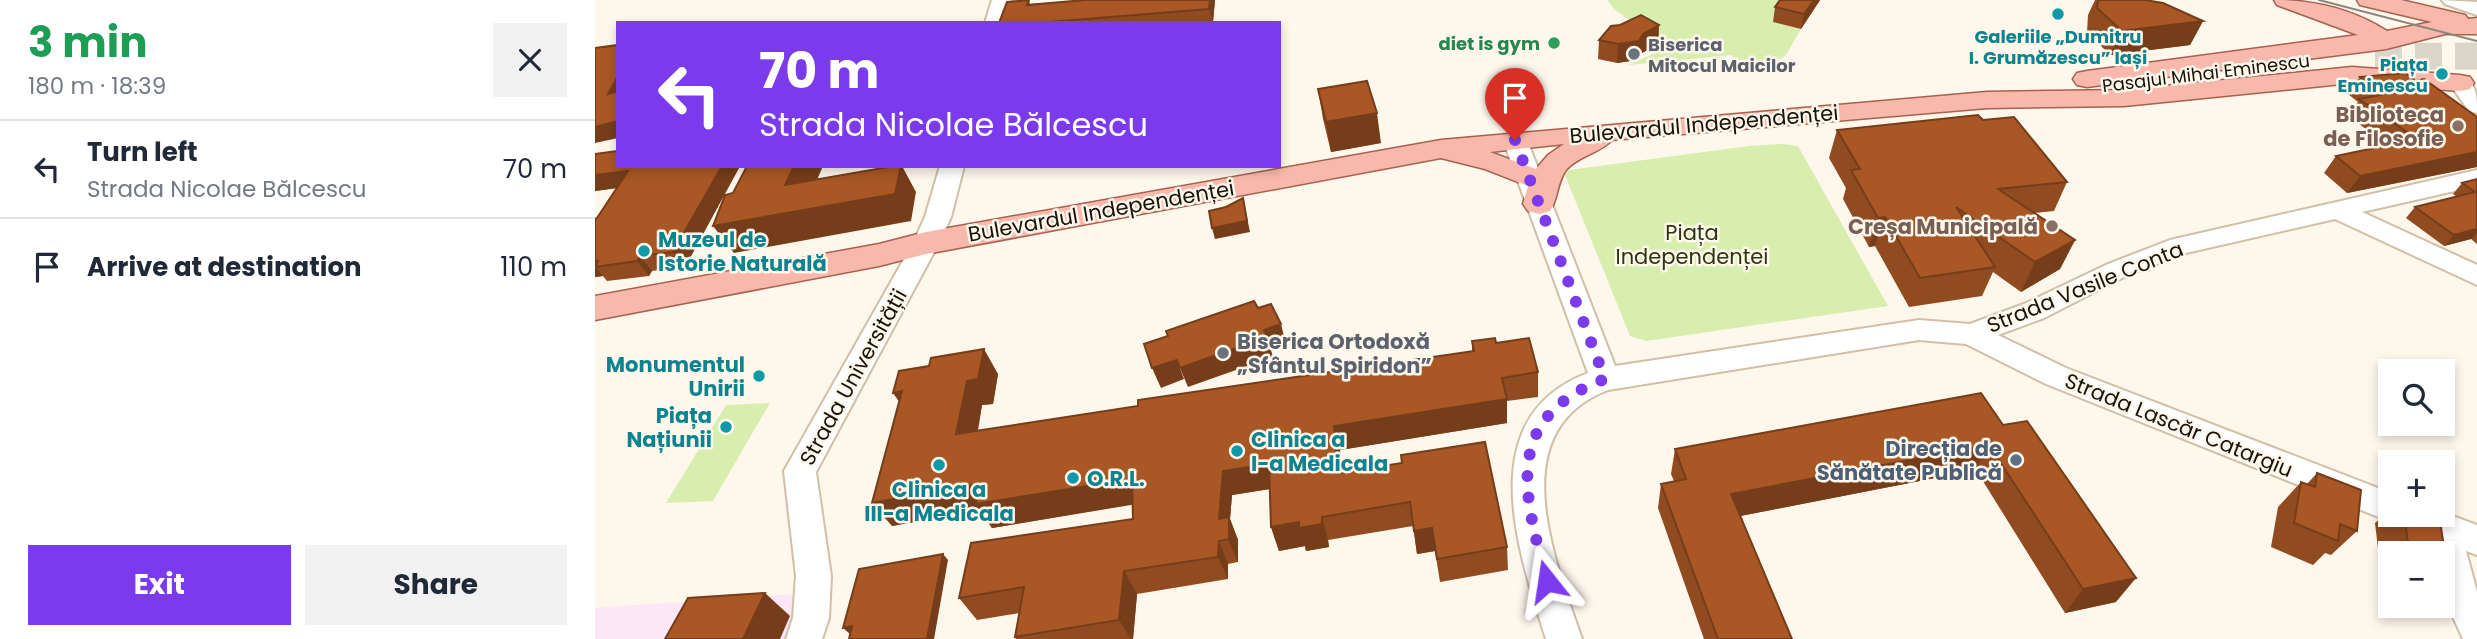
<!DOCTYPE html>
<meta charset="utf-8">
<style>
:root{--surface:#fff;--page:#f2f2f3;--text:#1f2937;--muted:#747a83;--line:#e0e1e3;--accent:#7c3aed}
body{margin:0;font-family:Poppins,sans-serif;background:var(--page);color:var(--text);height:100vh;display:flex;flex-direction:column;font-size:26px;white-space:nowrap}
*{box-sizing:border-box;margin:0}
p{font-size:23px;color:var(--muted)}
.icon{flex:none;width:38px;height:38px;fill:none;stroke:currentColor;stroke-width:2;stroke-linecap:round;stroke-linejoin:round}
.map{position:relative;flex:1;overflow:hidden}
.side{display:flex;flex-direction:column;background:var(--surface);width:595px}
.side>*{flex:none}
.hud{position:absolute;left:21px;top:21px;width:665px;height:147px;border-radius:0px;box-shadow:0 4px 10px #0003;background:#7c3aed;color:#fff;overflow:hidden}
.tools{position:absolute;left:1783px;top:359px;display:grid;gap:14px}
.tools a{display:grid;place-items:center;width:77px;height:77px;border-radius:0px;background:var(--surface);box-shadow:0 4px 10px #0003;font-size:35px}
.pin{position:absolute;display:grid;place-items:center;width:60px;height:60px;color:#fff;margin:-72px -30px;border-radius:50% 50% 50% 0;rotate:-45deg;box-shadow:0 0 7px #0007}
.pin .icon{rotate:45deg}
.me{position:absolute;width:77px;margin:-38px;rotate:345deg;stroke-linejoin:round;filter:drop-shadow(0 0 5px #0008)}
.turn{display:flex;align-items:center;gap:24px;height:147px;padding:0 28px;font-size:32px}
.turn .icon{width:91px;height:91px;stroke-width:2.5}
.turn b{display:block;font-size:49px;line-height:60px}
.round{display:grid;place-items:center;flex:none;width:74px;height:74px;border-radius:0px;background:var(--page)}
.overview{display:flex;align-items:center;justify-content:space-between;height:119px;padding:0 28px}
h1{font-size:42px;font-weight:700;line-height:52px;color:#1e9e55}
.action{display:flex;gap:14px;margin-top:auto;padding:14px 28px}
.action a{flex:1;height:80px;border-radius:0px;background:var(--accent);color:#fff;font-size:28px;font-weight:700;line-height:80px;text-align:center}
.action a+a{background:var(--page);color:var(--text)}
ul{padding:0;list-style:none}
li{display:flex;align-items:center;gap:21px;height:98px;padding:0 28px;border-top:2px solid var(--line)}
li div{flex:1}
li b{display:block;font-size:26px}
li em{font-style:normal}
main{display:flex;flex:1;min-height:0}
.map>svg:first-child{display:block}
.education{fill:#fce7f6}
.green{fill:#d8eeaf}
.lines{fill:none;stroke-linecap:round;stroke-linejoin:round}
.major-tunnel{stroke:#dcd5ca;stroke-width:27;stroke-dasharray:27 13;stroke-linecap:butt}
.minor-casing{stroke:#d1bfa6;stroke-width:4}
.major-casing{stroke:#a7614f;stroke-width:3}
.minor{fill:#fff;fill-rule:evenodd}
.major{fill:#f8b9ac;fill-rule:evenodd}
.tram{stroke:#8d867c;stroke-width:2}
.wall{fill:#914b20}
.shaded-wall{fill:#763d1a}
.building{fill:#a95725;stroke:#763d1a;stroke-width:2}
.route{stroke:#7c3aed;stroke-width:12;stroke-dasharray:0 21.6}
.culture-dot{fill:#0f9aa8;stroke:#fef7ec;stroke-width:2.5}
.leisure-dot{fill:#2e9e5b;stroke:#fef7ec;stroke-width:2.5}
.worship-dot{fill:#6b7280;stroke:#fef7ec;stroke-width:2.5}
.education-dot{fill:#8d6e63;stroke:#fef7ec;stroke-width:2.5}
.service-dot{fill:#5c6f8a;stroke:#fef7ec;stroke-width:2.5}
.labels{text-anchor:middle;dominant-baseline:central;stroke-width:5;stroke-linejoin:round;paint-order:stroke}
.far-culture-label{font-size:18px;font-weight:bold;fill:#0d838f;stroke:#fef7ec}
.far-leisure-label{font-size:18px;font-weight:bold;fill:#27864d;stroke:#fef7ec;text-anchor:end}
.far-worship-label{font-size:18px;font-weight:bold;fill:#5b616d;stroke:#fef7ec;text-anchor:start}
.far-street-label{font-size:18px;fill:#181209;stroke:#fef7ec}
.education-label{font-size:21px;font-weight:bold;fill:#785e54;stroke:#fef7ec;text-anchor:end}
.street-label{font-size:21px;fill:#181209;stroke:#fef7ec}
.park-label{font-size:21px;fill:#2b360f;stroke:#fef7ec}
.culture-label{font-size:21px;font-weight:bold;fill:#0d838f;stroke:#fef7ec;text-anchor:start}
.worship-label{font-size:21px;font-weight:bold;fill:#5b616d;stroke:#fef7ec;text-anchor:start}
.service-label{font-size:21px;font-weight:bold;fill:#4e5e75;stroke:#fef7ec;text-anchor:end}
</style>
<main>
<section class="side">
<div class="overview"><div><h1>3 min</h1><p>180 m · 18:39</p></div><a class="round"><svg class="icon" aria-label="close" viewBox="0 0 24 24"><path d="M6 6l12 12M18 6L6 18"/></svg></a></div>
<ul>
<li><svg class="icon" aria-label="left" viewBox="0 0 24 24"><path d="M17 20v-9H6M10 6l-5 5 5 5"/></svg><div><b>Turn left</b><p>Strada Nicolae Bălcescu</p></div><em>70 m</em></li>
<li><svg class="icon" aria-label="arrive" viewBox="0 0 24 24"><path d="M6 21V4h12l-3 4 3 4H6"/></svg><div><b>Arrive at destination</b></div><em>110 m</em></li>
</ul>
<div class="action"><a>Exit</a><a>Share</a></div>
</section>
<div class="map">
<svg width="1882" height="639" viewBox="0 0 1882 639">
<rect width="100%" height="100%" fill="#fef7ec"/>
<path class="education" d="M200,594L204,614L193,639H0V608Z"/>
<g class="green">
<path d="M1012,0H1191L1178,22L1206,29L1191,55L1185,59L1141,62L1137,55L1033,65L1074,47L1020,10Z"/>
<path d="M1187,144L1203,146L1293,306L1051,341L1035,336L970,175L974,170L1154,146Z"/>
<path d="M175,403L118,501L71,503L131,405Z"/>
</g>
<g class="lines">
<path class="major-tunnel" d="M1780,57L1882,56"/>
<defs>
<g id="minor">
<path d="M397,0H417L410,23H390Z"/>
<path d="M1847,0L1882,2V15L1850,4Z"/>
<path d="M1865,76C1882,81 1882,97 1882,113L1874,111L1854,83Z"/>
<path d="M920,133L928,135L932,140L1020,366L1324,320L1375,324L1429,304L1513,264L1575,240L1882,170V186L1767,212L1882,265V285L1740,219L1591,253L1531,276L1449,318L1403,335L1471,368L1796,493V514H1809L1796,522L1451,384L1371,344L1324,340L1013,390C906,431 960,560 987,639H951C923,551 876,417 993,373L908,140L912,135Z"/>
<path d="M345,166H369L356,217L344,243L221,472L236,576L234,618L227,639H191L198,618L201,576L189,471L318,243L330,217Z"/>
<path d="M1849,513L1882,525V555L1871,551L1882,592V639H1868L1848,595V553H1837L1834,537L1824,533L1819,523L1823,514Z"/>
</g>
<g id="major">
<path d="M1679,0C1720,0 1757,9 1792,31L1837,22L1765,5L1762,0H1806L1870,15L1873,19L1882,18V34H1850L1791,49L1492,87L1482,85L1478,79L1482,73L1492,71L1763,35L1682,5Z"/>
<path d="M1757,67L1865,75L1875,77L1879,83L1875,89L1865,91L1757,83L1529,106L1392,108L1017,140C1005,153 983,156 971,170C962,182 963,199 955,211L944,214L933,211L928,204L933,186L890,169L846,158L331,254L284,266L0,320V296L284,244L331,232L846,140L1392,92L1529,90ZM969,144L953,155L941,169L895,152Z"/>
</g>
</defs>
<use href="#minor" class="minor-casing"/>
<use href="#major" class="major-casing"/>
<use href="#minor" class="minor"/>
<use href="#major" class="major"/>
<path class="tram" d="M1724,0L1882,41"/>
</g>
<g class="wall">
<path d="M434,0L435,4L490,0H620L618,22L606,23H404Z"/>
<path d="M1225,0L1206,29L1178,22L1180,7Z"/>
<path d="M1500,0H1550L1608,21L1595,45L1515,55L1492,32L1493,15Z"/>
<path d="M1064,25L1063,44L1047,53L1042,60L1022,63L1003,59L1004,40Z"/>
<path d="M1765,77L1820,81L1882,117V167L1752,193L1729,173L1741,156L1793,145L1753,116L1763,102L1753,94Z"/>
<path d="M723,89L786,143L736,152L728,119Z"/>
<path d="M1388,120L1472,182L1459,211L1439,213L1480,240L1465,269L1426,292L1398,272L1387,296L1314,307L1280,246L1274,247L1248,199L1251,188L1234,158L1242,130Z"/>
<path d="M23,166H145L90,267L57,271L54,276L12,281L8,276L0,277V219L2,218L22,188L0,191Z"/>
<path d="M1882,179V244L1876,239L1849,246L1811,218L1820,207L1862,197L1858,194L1867,183Z"/>
<path d="M877,341L901,343L943,372V397L912,401V423L745,450L746,472L912,547L913,570L845,582L840,551L822,554L818,526L733,540L734,547L711,551L710,546L684,551L676,527L674,489L637,495L635,519L643,540V562L633,564V579L542,594L538,639H421L420,637L424,613L382,620L364,598L538,519L537,504L397,528L385,510L297,526L403,374L398,404L387,405L383,431L543,406L877,352Z"/>
<path d="M1386,393L1521,602L1470,613L1381,470L1145,516L1197,639H1109L1063,508L1066,484L1079,481L1076,474L1080,449Z"/>
<path d="M1722,473L1762,531L1736,555L1730,553L1718,565L1676,547L1683,507L1706,482L1712,484Z"/>
<path d="M1796,509V514H1832L1836,518L1845,521L1851,560L1848,562V553H1796V576L1786,574L1780,523Z"/>
</g>
<g class="shaded-wall">
<path d="M615,0H620L618,22L614,9Z"/>
<path d="M1219,0H1225L1206,29L1209,14Z"/>
<path d="M1608,21L1595,45L1515,55L1527,31Z"/>
<path d="M1064,25L1063,44L1047,53L1042,60L1022,63L1023,44L1048,34Z"/>
<path d="M23,76V107L13,94Z"/>
<path d="M782,113L786,143L736,152L731,122Z"/>
<path d="M23,121V138L0,143V127Z"/>
<path d="M1882,152V167L1752,193L1765,176Z"/>
<path d="M127,166H145L90,267L78,252Z"/>
<path d="M199,166H228L209,210L307,166L321,192L316,221L139,253L118,226L190,185Z"/>
<path d="M33,171L45,185L0,191V175Z"/>
<path d="M648,198L655,232L620,239L617,228Z"/>
<path d="M1290,217L1280,246L1274,247L1283,218Z"/>
<path d="M1882,229V233L1876,239L1849,246L1859,235Z"/>
<path d="M1480,240L1465,269L1426,292L1440,262Z"/>
<path d="M45,256L57,271L54,276L42,261Z"/>
<path d="M0,267L8,276L0,277Z"/>
<path d="M686,324L691,344L676,350L678,357L593,387L585,368L669,330Z"/>
<path d="M389,349L403,374L398,404L387,405L377,459L361,434L372,381Z"/>
<path d="M582,360L589,379L566,388L557,368Z"/>
<path d="M307,391L315,417L298,393Z"/>
<path d="M912,399V423L745,450L748,497L743,473L739,426Z"/>
<path d="M1394,445L1381,470L1130,519L1136,494Z"/>
<path d="M674,464L681,488L637,495L635,519L643,540V562L624,519L628,471Z"/>
<path d="M537,479L548,503L397,528L385,510L297,526L277,503L385,483Z"/>
<path d="M727,517L733,540L734,547L711,551L710,546L684,551L676,527Z"/>
<path d="M837,528L840,551L822,554L819,531Z"/>
<path d="M624,541L633,564V579L623,557Z"/>
<path d="M348,554L353,560L339,639H332Z"/>
<path d="M529,571L542,594L538,639H536L524,620Z"/>
<path d="M1541,578L1521,602L1470,613L1488,589Z"/>
<path d="M170,593L195,616L185,639H148Z"/>
<path d="M257,626L255,634L248,628Z"/>
</g>
<g class="building">
<path d="M434,0L432,5L490,0H615L614,9L442,23H404L412,2Z"/>
<path d="M1185,0H1219L1209,14L1180,7Z"/>
<path d="M1503,0H1550L1568,3L1608,21L1527,31L1502,8Z"/>
<path d="M1046,15L1064,25L1048,34L1044,41L1023,44L1004,40L1016,26L1025,25Z"/>
<path d="M23,45V76L13,94L23,91V121L0,127V48Z"/>
<path d="M1811,73L1820,81L1829,79L1882,117V152L1765,176L1741,156L1822,139L1764,99L1786,95L1765,77Z"/>
<path d="M772,81L782,113L731,122L723,89Z"/>
<path d="M1383,115L1388,120L1419,117L1472,182L1403,189L1480,240L1440,262L1361,207L1400,267L1325,278L1290,217L1283,218L1256,170L1265,169L1242,130Z"/>
<path d="M23,151V166H127L78,252L45,256L42,261L0,267L3,261H0V219L2,218L33,171L0,175V154Z"/>
<path d="M152,166H199L190,185L299,166H306L300,194L118,226L130,195L138,193Z"/>
<path d="M1882,179V229L1859,235L1820,207L1880,192L1867,183Z"/>
<path d="M648,198L652,221L617,228L614,211L631,207Z"/>
<path d="M659,301L663,308L676,304L686,324L669,330L672,337L585,368L582,360L557,368L549,344L573,336L571,331Z"/>
<path d="M900,338L901,343L934,338L943,372L907,378L912,399L739,426L743,473L807,463L806,455L890,442L912,547L842,559L837,528L819,531L815,502L727,517V524L704,528V522L676,527L674,464L628,471L624,519L634,517V539L624,541L623,557L529,571L524,620L420,637L429,587L364,598L376,543L538,519L537,479L381,504L385,483L277,503L307,391L298,393L304,371L334,366L336,358L389,349L383,379L372,381L361,434L543,406V400L879,351L877,341Z"/>
<path d="M1386,393L1408,425L1432,421L1541,578L1488,589L1394,445L1136,494L1197,639H1123L1066,484L1091,479L1080,449Z"/>
<path d="M1722,473L1766,490L1762,531L1745,524L1743,541L1699,523L1706,482L1720,487Z"/>
<path d="M1809,514H1832L1836,518L1845,521L1851,560L1848,559V553H1826L1814,550Z"/>
<path d="M348,554L332,639H254L257,626L248,628L264,569Z"/>
<path d="M170,593L148,639H70L93,598Z"/>
</g>
<g class="lines">
<path class="route" d="M920,140L1010,379C906,418 929,495 952,581"/>
</g>
<g class="culture-dot">
<circle cx="1463" cy="14" r="7"/>
<circle cx="1847" cy="74" r="7"/>
<circle cx="49" cy="251" r="7"/>
<circle cx="164" cy="376" r="7"/>
<circle cx="131" cy="427" r="7"/>
<circle cx="642" cy="451" r="7"/>
<circle cx="344" cy="465" r="7"/>
<circle cx="478" cy="478" r="7"/>
</g>
<circle class="leisure-dot" cx="959" cy="43" r="7"/>
<g class="worship-dot">
<circle cx="1039" cy="54" r="7"/>
<circle cx="628" cy="353" r="7"/>
</g>
<g class="education-dot">
<circle cx="1863" cy="126" r="7"/>
<circle cx="1457" cy="226" r="7"/>
</g>
<circle class="service-dot" cx="1421" cy="460" r="7"/>
<g class="labels">
<g class="far-culture-label">
<text x="1463" y="36">Galeriile „Dumitru<tspan x="1463" dy="21">I. Grumăzescu” Iași</tspan></text>
<text x="1833" y="64" text-anchor="end">Piața<tspan x="1833" dy="21">Eminescu</tspan></text>
</g>
<g class="far-leisure-label">
<text x="945" y="43">diet is gym</text>
</g>
<g class="far-worship-label">
<text x="1053" y="44">Biserica<tspan x="1053" dy="21">Mitocul Maicilor</tspan></text>
</g>
<g class="far-street-label">
<text transform="translate(1611 73) rotate(-7)">Pasajul Mihai Eminescu</text>
</g>
<g class="education-label">
<text x="1849" y="114">Biblioteca<tspan x="1849" dy="24">de Filosofie</tspan></text>
<text x="1443" y="226">Creșa Municipală</text>
</g>
<g class="street-label">
<text transform="translate(1109 124) rotate(-5)">Bulevardul Independenței</text>
<text transform="translate(506 211) rotate(-10)">Bulevardul Independenței</text>
<text transform="translate(1490 287) rotate(-22)">Strada Vasile Conta</text>
<text transform="translate(258 377) rotate(-61)">Strada Universității</text>
<text transform="translate(1584 425) rotate(22)">Strada Lascăr Catargiu</text>
</g>
<g class="park-label">
<text x="1097" y="232">Piața<tspan x="1097" dy="24">Independenței</tspan></text>
</g>
<g class="culture-label">
<text x="63" y="239">Muzeul de<tspan x="63" dy="24">Istorie Naturală</tspan></text>
<text x="150" y="364" text-anchor="end">Monumentul<tspan x="150" dy="24">Unirii</tspan></text>
<text x="117" y="415" text-anchor="end">Piața<tspan x="117" dy="24">Națiunii</tspan></text>
<text x="656" y="439">Clinica a<tspan x="656" dy="24">I-a Medicala</tspan></text>
<text x="492" y="478">O.R.L.</text>
<text x="344" y="489" text-anchor="middle">Clinica a<tspan x="344" dy="24">III-a Medicala</tspan></text>
</g>
<g class="worship-label">
<text x="642" y="341">Biserica Ortodoxă<tspan x="642" dy="24">„Sfântul Spiridon”</tspan></text>
</g>
<g class="service-label">
<text x="1407" y="448">Direcția de<tspan x="1407" dy="24">Sănătate Publică</tspan></text>
</g>
</g>
</svg>
<div class="tools">
<a><svg class="icon" aria-label="search" viewBox="0 0 24 24"><circle cx="10" cy="10" r="6"/><path d="M15 15l6 6"/></svg></a>
<a>+</a>
<a>−</a>
</div>
<div class="pin" style="left:920px;top:140px;background:#d93025"><svg class="icon" aria-label="arrive" viewBox="0 0 24 24"><path d="M6 21V4h12l-3 4 3 4H6"/></svg></div>
<svg class="me" style="left:952px;top:581px" viewBox="-20 -20 40 40"><path d="M0-17L14 15 0 8-14 15z" fill="#7c3aed" stroke="#fff" stroke-width="4"/></svg>
<div class="hud">
<div class="turn"><svg class="icon" aria-label="left" viewBox="0 0 24 24"><path d="M17 20v-9H6M10 6l-5 5 5 5"/></svg><div><b>70 m</b>Strada Nicolae Bălcescu</div></div>
</div>
</div>
</main>
